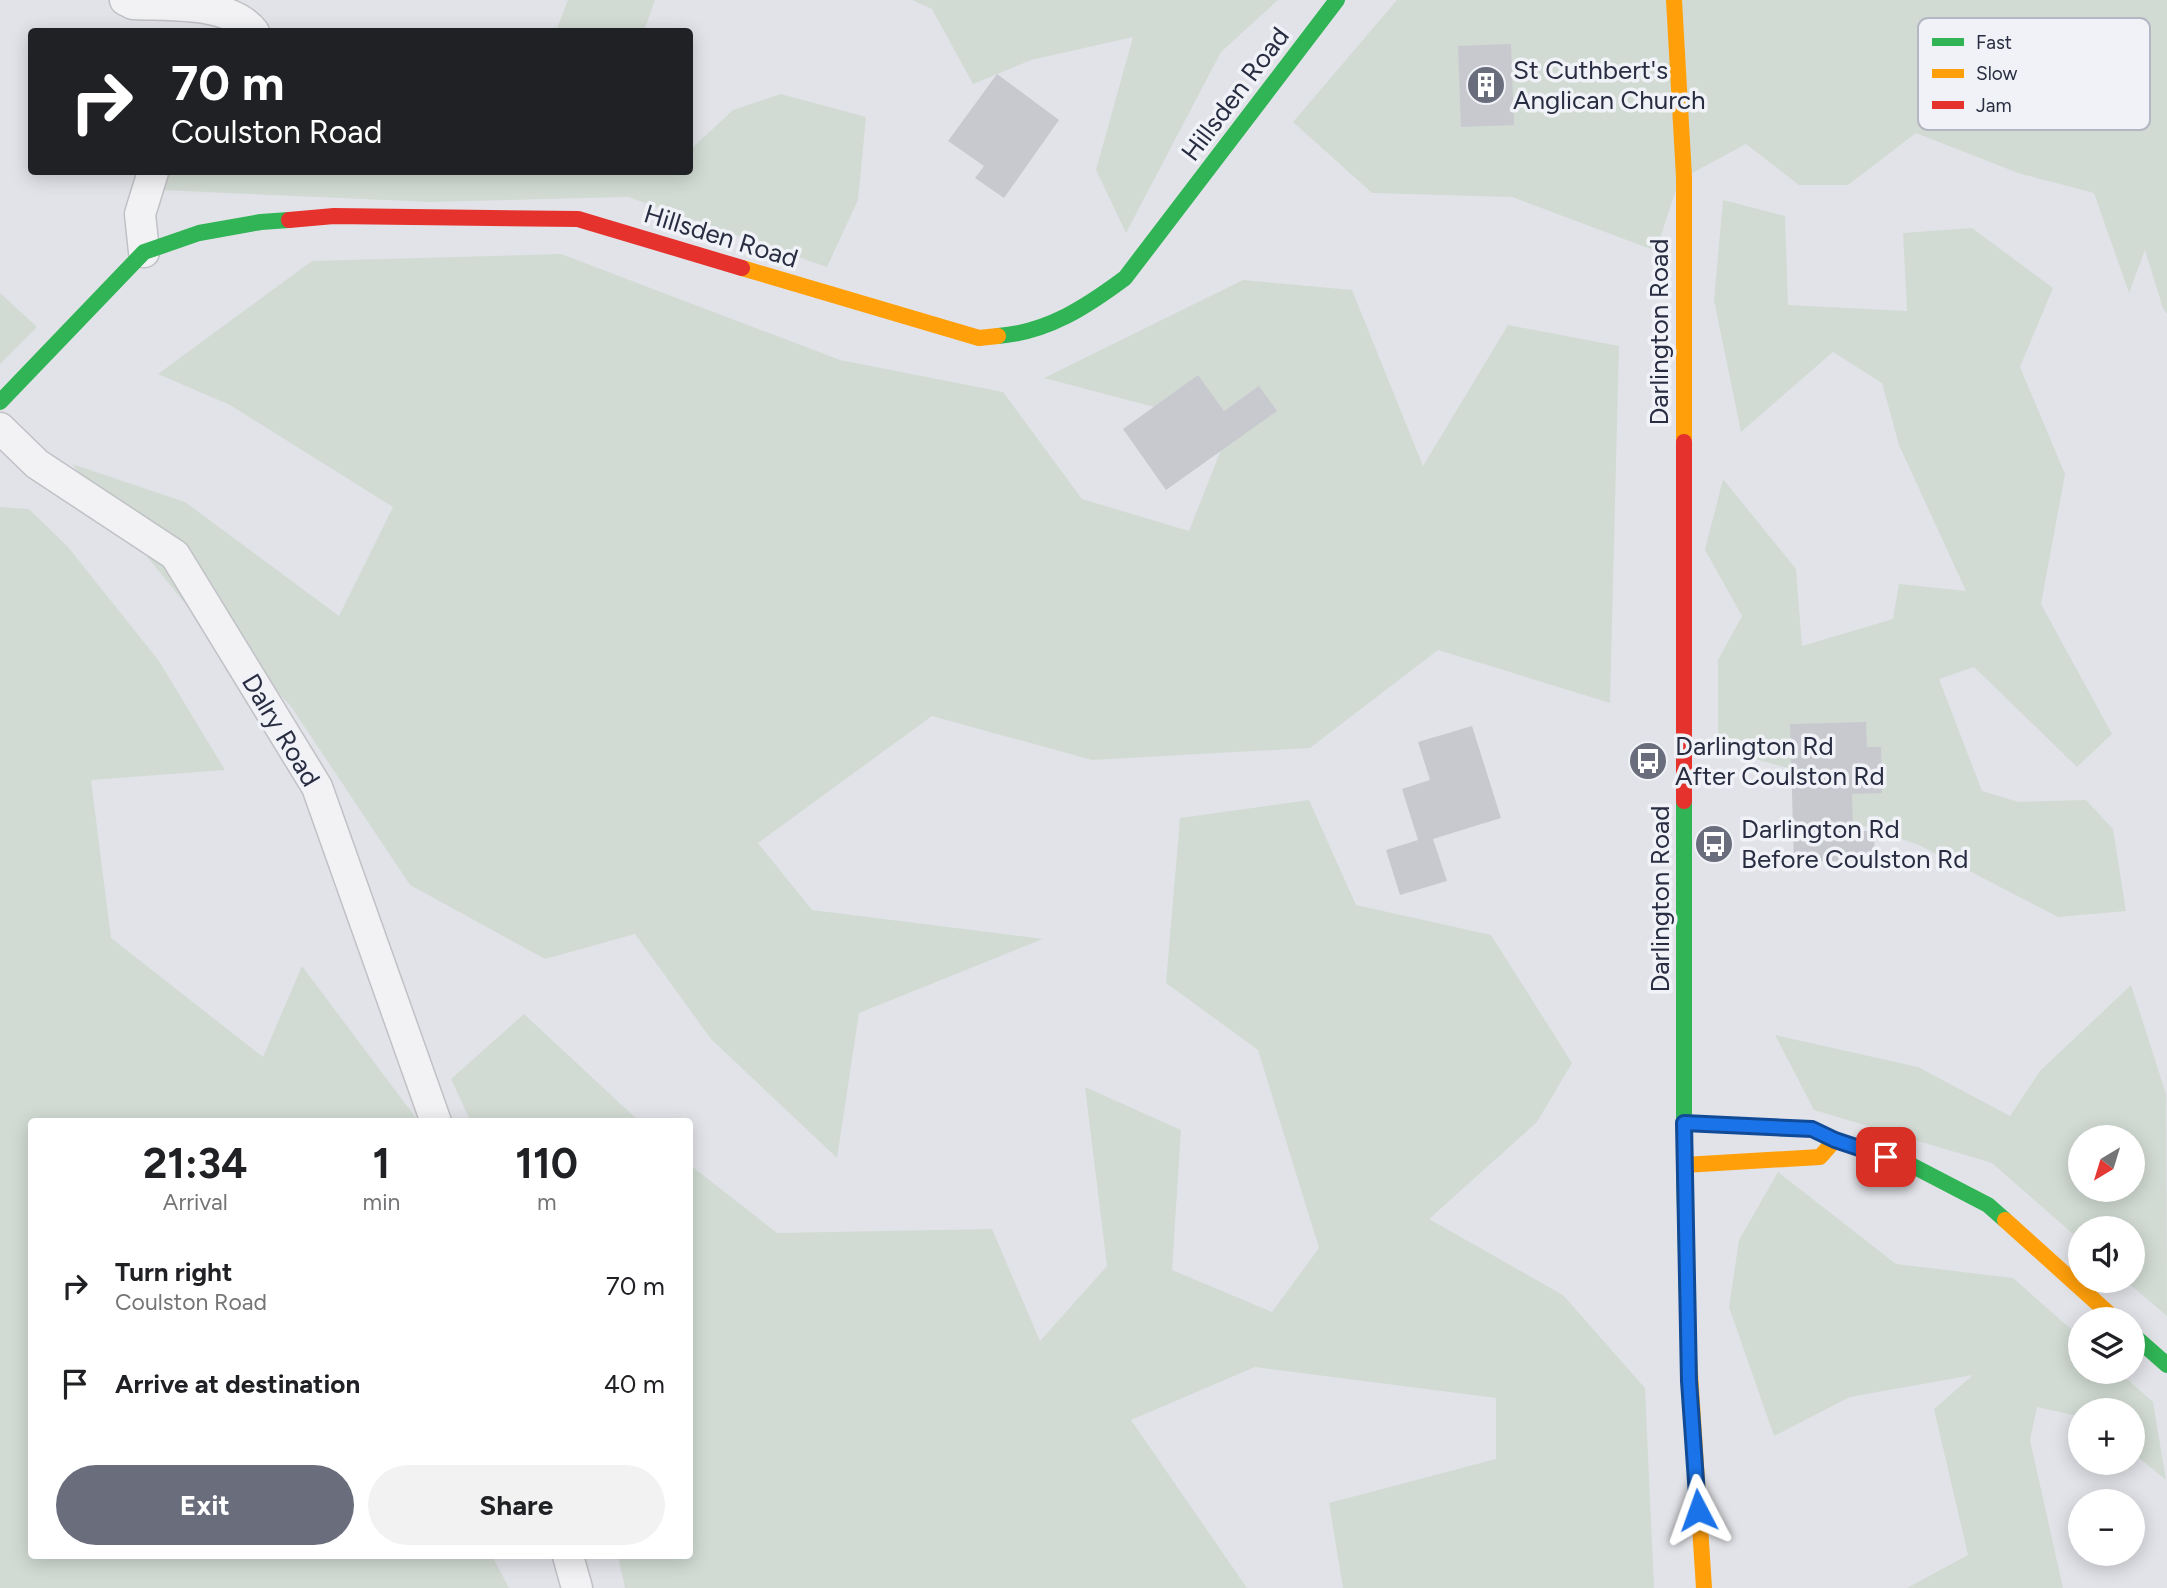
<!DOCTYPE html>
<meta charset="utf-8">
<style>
:root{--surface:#fff;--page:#f2f2f2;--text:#202124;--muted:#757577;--accent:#696d7c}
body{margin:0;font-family:Figtree,sans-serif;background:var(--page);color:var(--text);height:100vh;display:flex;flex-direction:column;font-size:26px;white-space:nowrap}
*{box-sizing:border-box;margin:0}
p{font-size:23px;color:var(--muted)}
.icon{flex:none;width:38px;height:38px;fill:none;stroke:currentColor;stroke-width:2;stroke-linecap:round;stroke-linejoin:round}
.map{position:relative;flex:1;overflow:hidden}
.details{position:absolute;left:28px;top:1118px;width:665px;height:441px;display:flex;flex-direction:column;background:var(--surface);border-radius:7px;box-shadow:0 4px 18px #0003}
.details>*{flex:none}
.top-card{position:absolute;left:28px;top:28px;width:665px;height:147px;border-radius:7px;box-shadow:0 4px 18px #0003;background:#202124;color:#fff;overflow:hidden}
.needle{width:46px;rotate:218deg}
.buttons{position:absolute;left:2068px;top:1125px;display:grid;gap:14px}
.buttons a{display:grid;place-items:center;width:77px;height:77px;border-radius:50%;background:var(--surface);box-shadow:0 4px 18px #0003;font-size:35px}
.pin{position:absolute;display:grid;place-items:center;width:60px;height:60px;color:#fff;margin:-30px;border-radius:14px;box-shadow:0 4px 10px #0006}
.me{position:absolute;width:77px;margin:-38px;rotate:356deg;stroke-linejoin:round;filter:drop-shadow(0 0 5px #0008)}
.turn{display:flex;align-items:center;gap:24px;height:147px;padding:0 28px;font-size:32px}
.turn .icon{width:91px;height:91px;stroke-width:2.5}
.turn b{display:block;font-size:49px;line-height:60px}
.eta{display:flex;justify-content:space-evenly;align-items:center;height:119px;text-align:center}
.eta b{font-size:42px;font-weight:700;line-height:49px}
.primary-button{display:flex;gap:14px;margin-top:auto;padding:14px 28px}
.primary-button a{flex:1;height:80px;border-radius:42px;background:var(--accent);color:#fff;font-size:28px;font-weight:700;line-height:80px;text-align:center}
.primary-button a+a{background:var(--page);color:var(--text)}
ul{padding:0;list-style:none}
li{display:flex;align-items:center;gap:21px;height:98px;padding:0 28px}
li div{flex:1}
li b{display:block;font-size:26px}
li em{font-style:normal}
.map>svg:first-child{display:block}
.green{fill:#d1dbd3;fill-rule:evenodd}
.building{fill:#c8c9cf}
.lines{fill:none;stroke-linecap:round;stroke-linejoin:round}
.street-casing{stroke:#c0c1c6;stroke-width:33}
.street{stroke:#f2f2f4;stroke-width:30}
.fast{stroke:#30b455;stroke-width:16}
.slow{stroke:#ff9f0a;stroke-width:16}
.jam{stroke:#e5322d;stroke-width:16}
.route-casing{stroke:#114b97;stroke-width:18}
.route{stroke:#1a73e8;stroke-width:12}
.labels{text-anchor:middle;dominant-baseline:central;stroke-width:7;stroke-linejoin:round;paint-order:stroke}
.poi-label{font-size:26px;fill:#282d42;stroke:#f0f2f7;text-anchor:start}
.street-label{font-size:26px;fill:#282d42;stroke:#f0f2f7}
.key{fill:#f0f2f7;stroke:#b4b7c1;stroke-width:2}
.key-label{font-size:19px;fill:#282d42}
</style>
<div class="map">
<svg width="2167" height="1588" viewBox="0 0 2167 1588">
<rect width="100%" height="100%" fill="#e2e3e8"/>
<g class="green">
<path d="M568,0H655L644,31H556Z"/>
<path d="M912,0H1278L1221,52L1126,233L1096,170L1133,37L1031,60L973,84L932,9Z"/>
<path d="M1397,0H2167V314L2163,308L2145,250L2129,293L2094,193L2018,173L1916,133L1848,185H1799L1746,144L1679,180L1656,251L1512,197L1372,193L1293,122Z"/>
<path d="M781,94L866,117L858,200L827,267L628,197L430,202L139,189L143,172H690V150L733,110Z"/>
<path d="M1723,200L1785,216L1788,305L1907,311L1903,233L1972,228L2053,288L2020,367L2065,474L2041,604L2112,734L2077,767L1974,667L1939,679L1982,791L2019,802L2086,800L2113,829L2126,911L2058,917L1919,845L1847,820L1814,775L1718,749V660L1742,616L1705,550L1723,479L1796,569L1802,646L1893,619L1899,584L1966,591L1899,445L1882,383L1833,352L1741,432L1714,300Z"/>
<path d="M561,254L840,360L1003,392L1082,499L1189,531L1230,427L1044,378L1243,280L1352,290L1423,466L1508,325L1619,346L1610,703L1438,650L1310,748L1092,760L932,716L758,843L812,910L1043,939L859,1013L837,1158L711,1039L635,934L545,959L410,885L290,705L183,601L72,464L185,502L339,616L393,507L230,405L158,374L312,261Z"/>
<path d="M0,293L37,327L0,364Z"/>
<path d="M0,507L29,509L68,547L159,661L225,770L91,780L111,938L263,1057L302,966L419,1122H32V1556H492L509,1588H0Z"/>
<path d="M1309,800L1356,905L1491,935L1572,1063L1537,1122L1429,1219L1563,1295L1645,1388L1654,1588H1343L1329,1503L1496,1459V1398L1255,1367L1131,1420L1247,1588H625L618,1556H690V1165L777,1233L992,1229L1040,1341L1107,1266L1085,1087L1181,1130L1172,1270L1272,1312L1319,1248L1258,1050L1166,983L1180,818Z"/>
<path d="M2131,985L2166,1094L2167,1316L2126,1281H2133V1228H2081V1241L1992,1163L1814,1110L1775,1035L1918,1067L2010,1116L2040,1071ZM2081,1138H2133V1190H2081Z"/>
<path d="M524,1014L640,1122H471L451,1079Z"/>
<path d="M1778,1172L1896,1264L2013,1278L2081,1338V1372H2119L2153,1402L2166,1480L2133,1453V1410H2081V1417L2037,1407L2030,1440L2063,1588H1907L1968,1555L1934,1409L1973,1375L1850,1397L1774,1436L1729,1307L1739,1240Z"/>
</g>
<g class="building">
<path d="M1511,44L1514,125L1461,127L1458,46Z"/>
<path d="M997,74L1059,120L1004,198L975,178L984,166L948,141Z"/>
<path d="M1198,375L1224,411L1259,386L1277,411L1166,490L1123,429Z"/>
<path d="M1866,722L1867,747H1881L1882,793L1852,794L1853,831H1874L1875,860L1794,862L1790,724Z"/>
<path d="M1472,726L1501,818L1433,839L1447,881L1400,895L1386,850L1418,840L1402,789L1430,780L1418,742Z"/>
</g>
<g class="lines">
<defs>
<g id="street">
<path d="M125,0L133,4C169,6 230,1 254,32"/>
<path d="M144,252L140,214L153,172"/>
<path d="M0,428L37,464L175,555L317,787L436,1122"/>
<path d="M568,1556L577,1588"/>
</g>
</defs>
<use href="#street" class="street-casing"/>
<use href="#street" class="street"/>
<g class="fast">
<path d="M998,336C1048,332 1086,307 1125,278L1337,0"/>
<path d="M0,402L144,252L199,233L261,222L289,220"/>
<path d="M1684,801V1165L1688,1342"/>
<path d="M1684,1123L1812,1129L1835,1140L1911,1165L1988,1205L2005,1220"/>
<path d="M2133,1335L2167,1365"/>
</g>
<g class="slow">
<path d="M1674,0L1684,177V442"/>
<path d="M742,268L979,338L998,336"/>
<path d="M1684,1165L1820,1157L1835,1140"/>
<path d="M2005,1220L2116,1320"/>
<path d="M1688,1342L1704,1588"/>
</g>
<g class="jam">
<path d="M289,220L334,216L578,219L742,268"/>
<path d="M1684,442V801"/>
</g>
</g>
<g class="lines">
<defs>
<path id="route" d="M1698,1510L1689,1381L1684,1123L1812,1129L1835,1140L1886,1157"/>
</defs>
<use href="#route" class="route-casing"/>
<use href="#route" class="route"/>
</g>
<defs>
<symbol id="building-disc" viewBox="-11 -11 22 22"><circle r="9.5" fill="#696d7c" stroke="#f0f2f7"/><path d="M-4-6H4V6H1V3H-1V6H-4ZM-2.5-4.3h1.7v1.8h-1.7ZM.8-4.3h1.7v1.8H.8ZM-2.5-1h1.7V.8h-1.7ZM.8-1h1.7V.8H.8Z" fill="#fff"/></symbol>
<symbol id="bus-disc" viewBox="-11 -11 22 22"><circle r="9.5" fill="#696d7c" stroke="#f0f2f7"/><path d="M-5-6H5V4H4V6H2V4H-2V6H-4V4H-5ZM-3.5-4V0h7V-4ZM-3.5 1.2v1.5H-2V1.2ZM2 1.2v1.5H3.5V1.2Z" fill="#fff"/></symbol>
</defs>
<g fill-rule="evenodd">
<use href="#building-disc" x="1464" y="63" width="44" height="44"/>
<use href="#bus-disc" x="1626" y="739" width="44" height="44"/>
<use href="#bus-disc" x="1692" y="822" width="44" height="44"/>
</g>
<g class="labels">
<g class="poi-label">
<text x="1513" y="70">St Cuthbert's<tspan x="1513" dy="30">Anglican Church</tspan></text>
<text x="1675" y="746">Darlington Rd<tspan x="1675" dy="30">After Coulston Rd</tspan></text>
<text x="1741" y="829">Darlington Rd<tspan x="1741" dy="30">Before Coulston Rd</tspan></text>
</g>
<g class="street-label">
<text transform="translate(1235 94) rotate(-53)">Hillsden Road</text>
<text transform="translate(721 236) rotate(17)">Hillsden Road</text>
<text transform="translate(1659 332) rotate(-90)">Darlington Road</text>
<text transform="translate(281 730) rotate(59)">Dalry Road</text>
<text transform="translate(1660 899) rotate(-90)">Darlington Road</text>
</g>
</g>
<rect x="1918" y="18" width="232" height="112" rx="10" class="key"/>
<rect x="1932" y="38" width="32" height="8" fill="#30b455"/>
<rect x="1932" y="69" width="32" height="9" fill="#ff9f0a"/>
<rect x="1932" y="101" width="32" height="8" fill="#e5322d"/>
<g class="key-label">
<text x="1976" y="49">Fast</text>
<text x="1976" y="80">Slow</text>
<text x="1976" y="112">Jam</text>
</g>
</svg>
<div class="buttons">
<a><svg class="needle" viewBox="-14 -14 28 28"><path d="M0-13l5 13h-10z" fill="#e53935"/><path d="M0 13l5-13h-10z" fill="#757577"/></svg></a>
<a><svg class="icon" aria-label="sound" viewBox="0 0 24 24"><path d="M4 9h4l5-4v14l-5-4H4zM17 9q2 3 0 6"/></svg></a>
<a><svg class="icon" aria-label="layers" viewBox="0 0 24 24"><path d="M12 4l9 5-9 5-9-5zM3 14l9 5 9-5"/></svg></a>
<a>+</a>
<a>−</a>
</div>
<div class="pin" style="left:1886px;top:1157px;background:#d93025"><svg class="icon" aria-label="arrive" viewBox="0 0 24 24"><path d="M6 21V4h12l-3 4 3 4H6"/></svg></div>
<svg class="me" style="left:1698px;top:1510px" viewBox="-20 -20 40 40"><path d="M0-17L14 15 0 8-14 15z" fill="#1a73e8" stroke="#fff" stroke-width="4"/></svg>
<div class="top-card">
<div class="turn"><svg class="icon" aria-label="right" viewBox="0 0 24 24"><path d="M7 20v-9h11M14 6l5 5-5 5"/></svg><div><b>70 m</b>Coulston Road</div></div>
</div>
<section class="details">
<div class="eta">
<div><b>21:34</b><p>Arrival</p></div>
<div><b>1</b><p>min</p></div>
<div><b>110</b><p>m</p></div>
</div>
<ul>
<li><svg class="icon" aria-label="right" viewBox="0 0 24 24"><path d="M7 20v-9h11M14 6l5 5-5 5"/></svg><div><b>Turn right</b><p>Coulston Road</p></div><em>70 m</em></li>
<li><svg class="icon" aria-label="arrive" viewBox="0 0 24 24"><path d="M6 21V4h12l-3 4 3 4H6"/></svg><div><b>Arrive at destination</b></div><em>40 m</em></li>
</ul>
<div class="primary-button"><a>Exit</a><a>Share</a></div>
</section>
</div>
